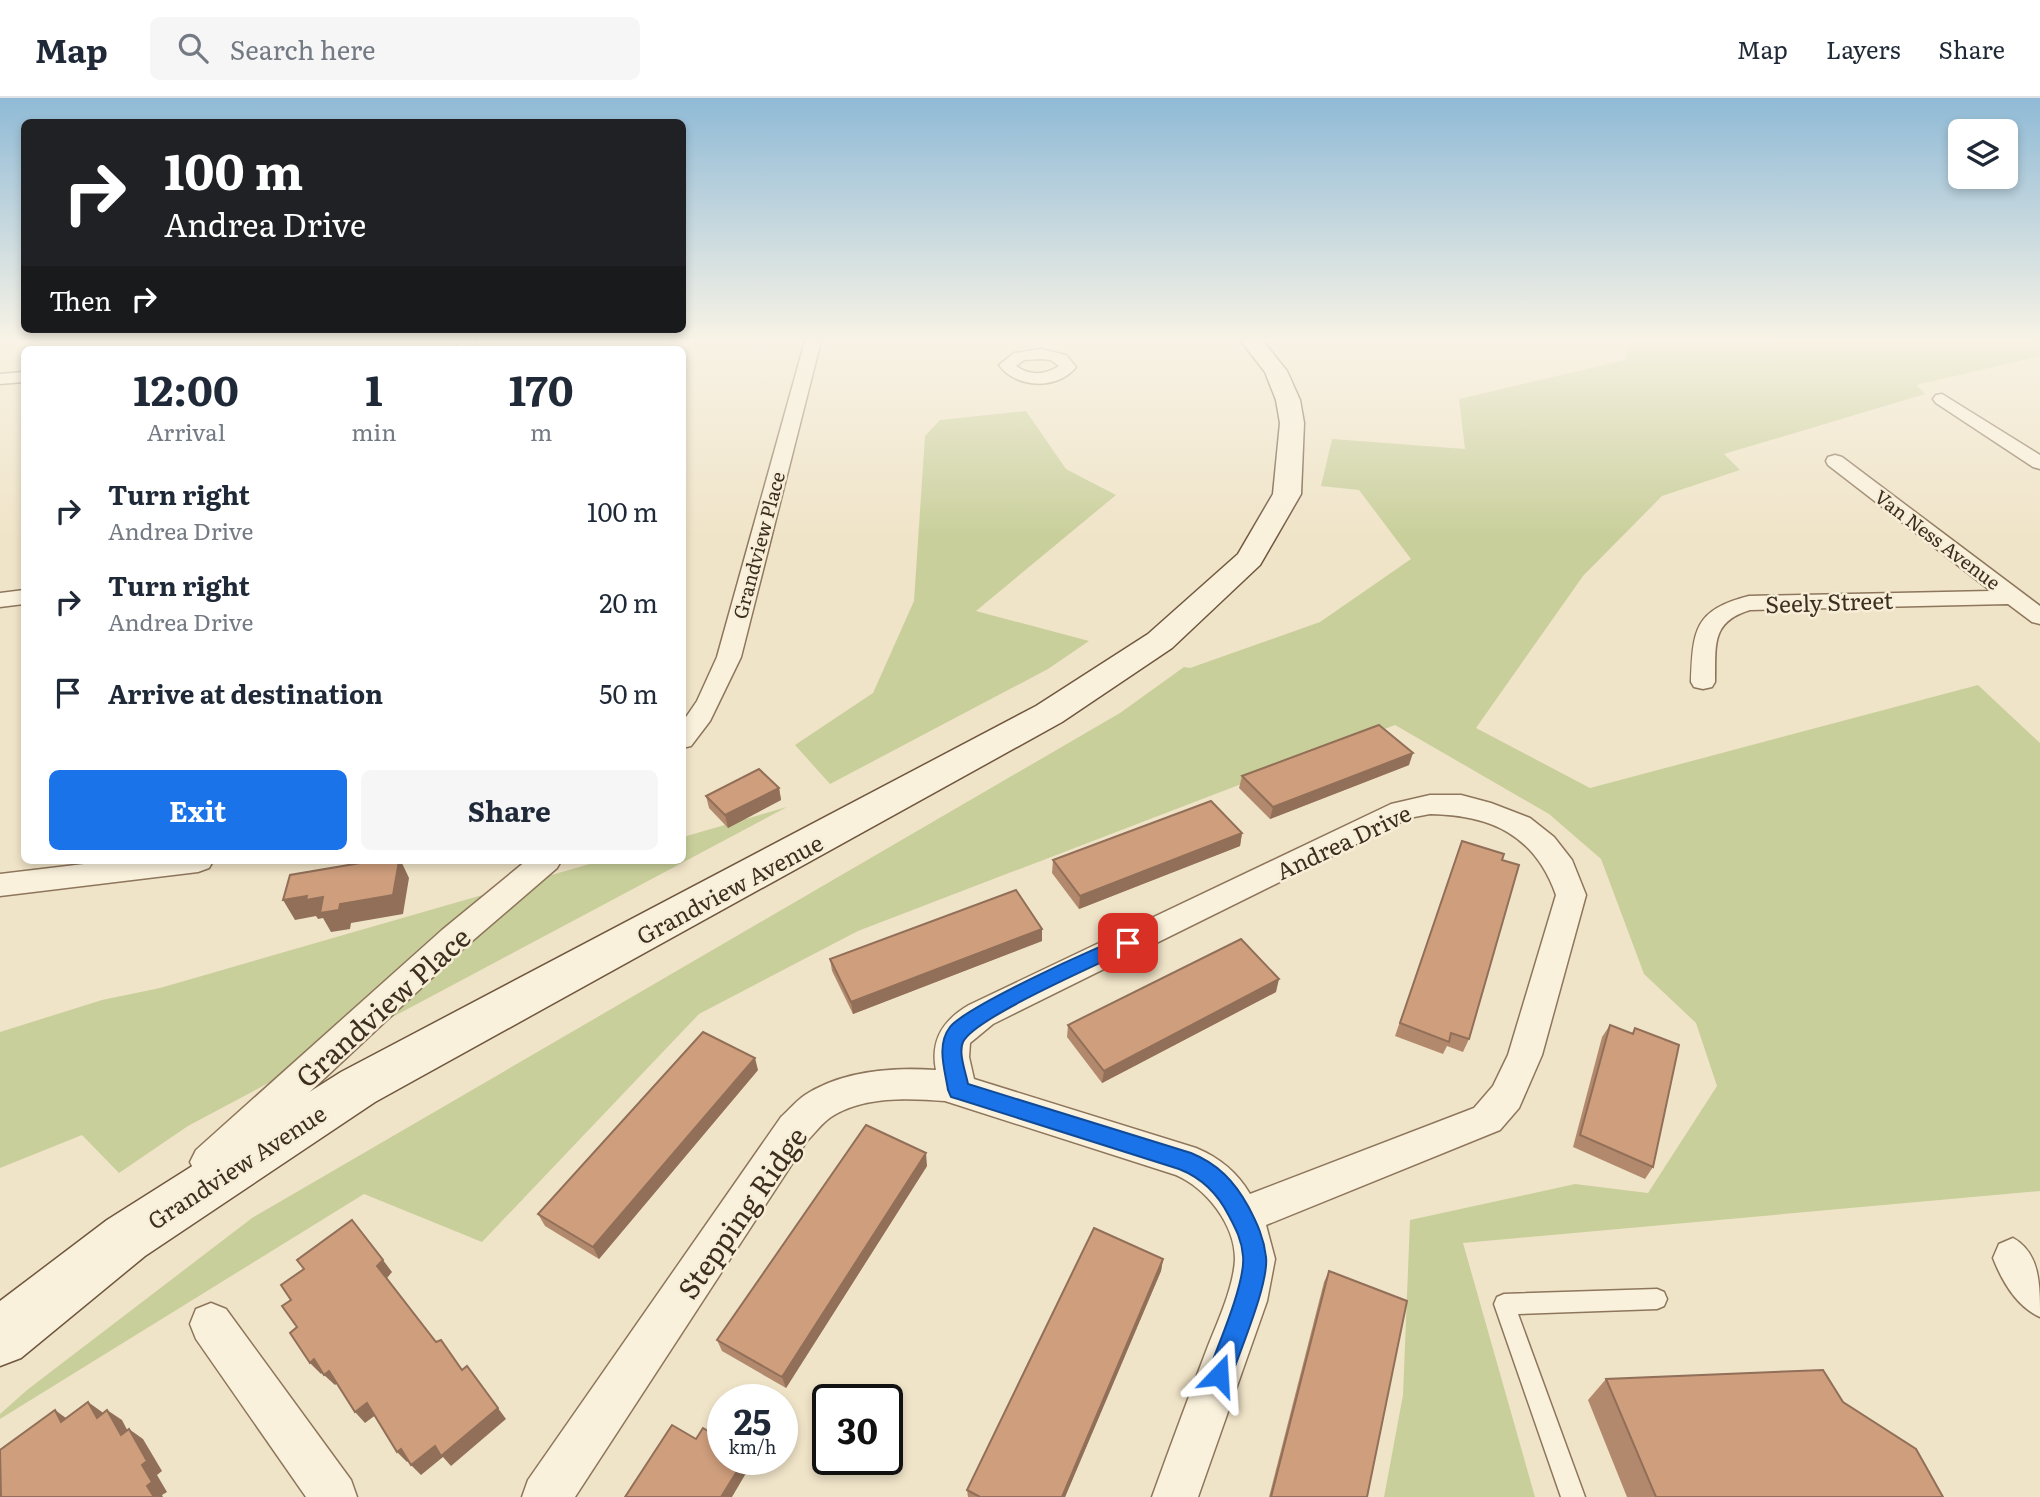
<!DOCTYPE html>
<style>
:root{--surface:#fff;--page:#f6f6f7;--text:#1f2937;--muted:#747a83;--line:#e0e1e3;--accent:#1a73e8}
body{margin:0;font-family:Literata,serif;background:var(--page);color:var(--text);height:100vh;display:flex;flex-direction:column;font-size:26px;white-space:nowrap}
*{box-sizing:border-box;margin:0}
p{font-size:23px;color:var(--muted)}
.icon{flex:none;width:38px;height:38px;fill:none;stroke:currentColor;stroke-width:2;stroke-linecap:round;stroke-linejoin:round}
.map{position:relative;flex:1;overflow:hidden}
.drawer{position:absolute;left:21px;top:248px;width:665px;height:518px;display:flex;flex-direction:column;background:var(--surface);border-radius:10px;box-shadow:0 4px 10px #0003}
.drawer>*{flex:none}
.guide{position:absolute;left:21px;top:21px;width:665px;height:214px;border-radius:10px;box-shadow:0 4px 10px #0003;background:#202124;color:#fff;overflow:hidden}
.fabs{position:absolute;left:1948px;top:21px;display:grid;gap:14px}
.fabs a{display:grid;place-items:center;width:70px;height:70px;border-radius:10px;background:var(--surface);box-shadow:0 4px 10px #0003;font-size:35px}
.speed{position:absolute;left:707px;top:1286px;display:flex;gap:14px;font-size:35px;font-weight:700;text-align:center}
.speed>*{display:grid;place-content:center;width:91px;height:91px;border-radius:50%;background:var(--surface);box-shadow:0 4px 10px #0003;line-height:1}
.speed small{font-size:18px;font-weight:400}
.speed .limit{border:4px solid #111;border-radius:10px;background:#fff;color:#111}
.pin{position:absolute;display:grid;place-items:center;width:60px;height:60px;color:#fff;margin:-30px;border-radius:14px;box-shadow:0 4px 10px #0006}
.me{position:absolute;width:77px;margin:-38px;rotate:20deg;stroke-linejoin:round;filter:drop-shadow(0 0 5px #0008)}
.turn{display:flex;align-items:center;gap:24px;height:147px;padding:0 28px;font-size:32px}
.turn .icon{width:91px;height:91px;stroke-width:2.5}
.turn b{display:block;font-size:49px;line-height:60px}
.then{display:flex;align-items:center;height:66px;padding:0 28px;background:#0003;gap:14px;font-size:26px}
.eta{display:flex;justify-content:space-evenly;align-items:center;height:119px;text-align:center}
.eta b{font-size:42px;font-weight:700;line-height:49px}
.button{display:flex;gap:14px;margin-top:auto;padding:14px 28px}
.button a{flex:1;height:80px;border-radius:10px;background:var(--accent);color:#fff;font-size:28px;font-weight:700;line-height:80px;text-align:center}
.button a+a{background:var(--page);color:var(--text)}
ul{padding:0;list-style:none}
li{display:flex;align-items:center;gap:21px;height:91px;padding:0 28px}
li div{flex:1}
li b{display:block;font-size:26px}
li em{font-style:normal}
header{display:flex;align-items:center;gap:42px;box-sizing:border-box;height:98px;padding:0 35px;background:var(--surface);border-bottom:2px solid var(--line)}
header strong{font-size:33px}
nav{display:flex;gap:38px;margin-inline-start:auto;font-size:24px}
.search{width:490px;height:63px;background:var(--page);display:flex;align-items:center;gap:18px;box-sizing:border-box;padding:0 24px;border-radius:10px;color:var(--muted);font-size:26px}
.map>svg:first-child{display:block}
.green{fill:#c9cf9b}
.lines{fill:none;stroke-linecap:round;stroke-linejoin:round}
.service-casing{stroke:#8d765c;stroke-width:3}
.minor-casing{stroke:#8d765c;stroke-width:3}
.secondary-casing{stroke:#6f573f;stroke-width:3}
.service{fill:#faf1dc;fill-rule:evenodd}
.minor{fill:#faf1dc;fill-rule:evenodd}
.secondary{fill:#faf1dc;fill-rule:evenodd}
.wall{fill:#b2896c}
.shaded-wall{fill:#916f58}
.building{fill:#cf9f7d;stroke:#916f58;stroke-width:2}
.route{fill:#1a73e8;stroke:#114b97;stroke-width:2}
.labels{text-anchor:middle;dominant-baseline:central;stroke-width:5;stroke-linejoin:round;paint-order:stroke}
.far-street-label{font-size:19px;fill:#3d2e20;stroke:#f7eed8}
.street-label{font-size:23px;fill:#3d2e20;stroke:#f7eed8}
.near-street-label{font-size:28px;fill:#3d2e20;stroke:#f7eed8}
</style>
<header>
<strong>Map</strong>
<div class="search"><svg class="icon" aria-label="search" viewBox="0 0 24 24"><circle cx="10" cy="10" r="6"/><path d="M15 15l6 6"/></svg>Search here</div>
<nav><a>Map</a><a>Layers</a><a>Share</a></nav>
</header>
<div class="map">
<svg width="2040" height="1399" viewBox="0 0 2040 1399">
<rect width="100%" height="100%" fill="#f0e4c8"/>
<g class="green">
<path d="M1631,243H2040V258L1916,287L1925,296L1724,356L1740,372L1662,398L1583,478L1476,630L1590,690L1978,587L2040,645V1093L1463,1145L1535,1399H1384L1403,1297L1410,1122L1575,1086L1648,1095L1717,988L1696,925L1644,876L1601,761L1549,716L1395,627L858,833L699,916L482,1144L364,1096L0,1321V1316L27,1292L252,1120L1120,615L1184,569L1190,570L1320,524L1411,461L1359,392L1321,388L1332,341L1465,351L1459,301L1625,262Z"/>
<path d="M1026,313L1066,371L1116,397L976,513L1089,543L1048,571L830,686L795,647L873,595L914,503L925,338L940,322Z"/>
<path d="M787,709L188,1028L119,1075L82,1037L0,1070V934L102,902L160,890L600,763H682L683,739Z"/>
</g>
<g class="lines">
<defs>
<path id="service" d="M1657,1191L1664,1194L1667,1201L1664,1208L1657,1211L1518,1216L1585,1399H1561L1494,1206L1497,1199L1504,1196Z"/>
<g id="minor">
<path d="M460,243H476L470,252H454Z"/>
<path d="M805,243H821L741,559L710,623L691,648L682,650V625L697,603L717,559Z"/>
<path d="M1041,251L1066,257L1076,269C1058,292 1016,291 999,267L1014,255ZM1041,261L1051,262L1059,268C1045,277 1030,278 1016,268L1024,262Z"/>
<path d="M24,274V284L0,286V276Z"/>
<path d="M1942,296L2040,357V371L2033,369L1936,305L1933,301L1936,297Z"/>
<path d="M1835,357L1842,359L2040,508V526L2032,524L2008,506L1750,512C1710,524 1716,548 1715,584L1712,589L1703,591L1694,589L1691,584C1693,532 1694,512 1749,498L1991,493L1828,367L1826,363L1828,359Z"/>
<path d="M24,492V506L0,509V495Z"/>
<path d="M1430,697H1461L1491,705L1530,720L1554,739L1572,762L1586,797L1542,957L1519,1010L1500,1032L1266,1127L1275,1161L1267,1203L1198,1399H1152C1170,1349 1189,1298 1208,1248C1218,1223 1234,1188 1235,1161C1235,1126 1206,1090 1176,1077L945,1003C908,1000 863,998 831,1019C822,1025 815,1035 807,1043L575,1399H522L528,1382L781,1019C789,1012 796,1003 805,997C842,973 892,969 936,972C930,942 943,922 969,907L1391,706ZM1430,716C1491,717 1535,737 1556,797L1508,957L1493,988L1474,1010L1250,1096C1237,1074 1220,1060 1196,1050L974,981L969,959L970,945L993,926L1409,720Z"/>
<path d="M109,763H213L209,770L198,774L0,798V776Z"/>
<path d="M526,763H561L557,770L464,850L222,1076L209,1081L196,1076L190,1064L196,1052L442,832Z"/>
<path d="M2013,1140C2040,1155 2040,1186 2040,1219C2017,1209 2002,1183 1993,1160L1999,1146Z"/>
<path d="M211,1205L226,1211L351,1382L357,1399H306L196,1241L190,1226L196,1211Z"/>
</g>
<path id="secondary" d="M1241,243H1263L1287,273L1300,302L1304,325L1301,396L1260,467L1172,550L1062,624L375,1004L145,1158L21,1260L0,1268V1203L107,1122L341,974L1036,608L1148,536L1238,456L1273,396L1280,325L1276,302L1265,274Z"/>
</defs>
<use href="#service" class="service-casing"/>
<use href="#minor" class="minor-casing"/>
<use href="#secondary" class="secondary-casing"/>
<use href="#service" class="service"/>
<use href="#minor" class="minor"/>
<use href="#secondary" class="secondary"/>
</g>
<g class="wall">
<path d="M1409,667L1270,721L1239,690L1242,678Z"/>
<path d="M779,690L781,702L728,730L709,710L706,698Z"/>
<path d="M1242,735L1240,748L1079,811L1052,775L1053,762Z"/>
<path d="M1462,743L1502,762L1469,941L1463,954L1447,948L1443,956L1395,938Z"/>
<path d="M1042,843L853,916L832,873L830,861Z"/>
<path d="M1276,894L1102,985L1067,939L1068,927Z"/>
<path d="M1610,927L1632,935L1635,930L1653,1069L1645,1081L1573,1049L1602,939Z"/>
<path d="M758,972L599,1161L545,1128L538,1116Z"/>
<path d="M927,1068L786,1290L722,1253L717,1242Z"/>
<path d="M1163,1161L1161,1173L1065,1399H968L967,1392Z"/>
<path d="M1329,1173L1367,1399H1269L1324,1184Z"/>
<path d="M1606,1281L1843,1304L1943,1399H1627L1588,1302Z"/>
</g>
<g class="shaded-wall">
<path d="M1413,655L1409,667L1270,721L1273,709Z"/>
<path d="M779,690L781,702L728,730L725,717Z"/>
<path d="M1242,735L1240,748L1079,811L1080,798Z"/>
<path d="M399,763H401L409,780L403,816L351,825L350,831L331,834L323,820L318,821L316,818L295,822L283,802L307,798L323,799L340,806Z"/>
<path d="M1042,831V843L853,916L851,904Z"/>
<path d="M1279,881L1276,894L1102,985L1104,973Z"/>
<path d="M755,960L758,972L599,1161L593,1149Z"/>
<path d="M926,1055L927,1068L786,1290L782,1279Z"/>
<path d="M1163,1161L1161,1173L1065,1399H1062Z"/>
<path d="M383,1162L392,1174L387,1180L377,1168Z"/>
<path d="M314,1261L325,1272L321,1276L310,1265Z"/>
<path d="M467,1268L506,1321L451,1368L443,1359L421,1377L411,1367L435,1348Z"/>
<path d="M329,1273L339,1284L335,1287L324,1277Z"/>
<path d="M88,1304L102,1314L111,1331L97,1320Z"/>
<path d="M367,1305L377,1316L365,1325L355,1314Z"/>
<path d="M55,1312L70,1323L61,1324Z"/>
<path d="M107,1312L122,1322L135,1347L121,1337Z"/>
<path d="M129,1331L143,1341L162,1373L157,1377L167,1394L162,1397L163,1399H154L147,1388L142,1367Z"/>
<path d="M401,1351L411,1361L407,1364L397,1354Z"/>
<path d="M744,1362H750L752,1365L732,1399H721Z"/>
</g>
<g class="building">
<path d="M1379,627L1413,655L1273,709L1242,678Z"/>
<path d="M759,671L779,690L725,717L706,698Z"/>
<path d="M1211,703L1242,735L1080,798L1053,762Z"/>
<path d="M1462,743L1504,756L1502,762L1519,767L1469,941L1451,935L1449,944L1400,925Z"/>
<path d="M372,763H399L393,797L340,806L339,812L320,815L323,799L306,802L307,798L283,802L290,777Z"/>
<path d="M1016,792L1042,831L851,904L830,861Z"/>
<path d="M1241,841L1279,881L1104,973L1068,927Z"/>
<path d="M1610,927L1633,936L1635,930L1679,947L1653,1069L1580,1037Z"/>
<path d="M703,934L755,960L593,1149L538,1116Z"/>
<path d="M866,1027L926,1055L782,1279L717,1242Z"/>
<path d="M352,1122L383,1162L377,1168L436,1244L441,1242L462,1272L467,1268L498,1310L441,1358L435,1348L411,1367L401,1351L397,1354L367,1305L355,1314L329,1273L324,1277L314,1261L310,1265L290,1235L297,1229L282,1208L291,1202L281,1187L304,1171L297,1162Z"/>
<path d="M1094,1130L1163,1161L1062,1399H980L967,1392Z"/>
<path d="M1329,1173L1407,1203L1367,1399H1271Z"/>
<path d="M1823,1272L1843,1304L1916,1351L1943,1399H1656L1606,1281Z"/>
<path d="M88,1304L97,1320L107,1312L121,1337L129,1331L147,1363L142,1367L152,1384L147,1388L154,1399H1L0,1352L55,1312L61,1324Z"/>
<path d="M672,1327L696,1341L703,1330L723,1342V1362H744L721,1399H625Z"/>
</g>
<linearGradient id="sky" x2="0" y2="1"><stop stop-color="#8fbad6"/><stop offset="0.55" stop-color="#f8f3e6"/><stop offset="1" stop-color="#f8f3e6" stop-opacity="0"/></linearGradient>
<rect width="2040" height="439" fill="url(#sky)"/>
<path class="route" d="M1128,838L1134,840L1137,845L1134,849C1104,864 975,919 963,944C958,955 966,975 968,986L1191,1055C1218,1066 1234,1083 1248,1108C1257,1125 1264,1140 1266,1159C1269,1185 1241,1250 1232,1277L1228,1286L1219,1289L1211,1286L1207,1277C1217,1250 1246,1184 1243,1158C1242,1143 1236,1131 1229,1118C1218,1096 1202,1080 1179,1071L958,1001L951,999L948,992C945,972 936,947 950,929C966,909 1099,847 1128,838Z"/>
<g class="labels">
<g class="far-street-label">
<text transform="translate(1938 441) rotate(37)">Van Ness Avenue</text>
<text transform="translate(758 447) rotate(-75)">Grandview Place</text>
</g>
<g class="street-label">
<text transform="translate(1829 503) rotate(-2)">Seely Street</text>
<text transform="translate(1343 743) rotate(-25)">Andrea Drive</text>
<text transform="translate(729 790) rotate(-28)">Grandview Avenue</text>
<text transform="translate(236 1068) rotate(-33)">Grandview Avenue</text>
</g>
<g class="near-street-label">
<text transform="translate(382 908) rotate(-42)">Grandview Place</text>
<text transform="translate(741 1114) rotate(-55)">Stepping Ridge</text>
</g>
</g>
</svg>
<div class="fabs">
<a><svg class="icon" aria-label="layers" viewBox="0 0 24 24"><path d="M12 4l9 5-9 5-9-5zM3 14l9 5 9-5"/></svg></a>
</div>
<div class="speed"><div>25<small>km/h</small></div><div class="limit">30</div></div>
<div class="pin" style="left:1128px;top:845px;background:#d93025"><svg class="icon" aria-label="arrive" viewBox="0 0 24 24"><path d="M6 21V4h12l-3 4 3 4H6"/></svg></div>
<svg class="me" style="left:1219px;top:1277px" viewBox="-20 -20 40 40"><path d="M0-17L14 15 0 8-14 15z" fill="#1a73e8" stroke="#fff" stroke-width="4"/></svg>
<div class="guide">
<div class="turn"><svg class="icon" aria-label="right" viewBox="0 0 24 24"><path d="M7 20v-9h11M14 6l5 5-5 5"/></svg><div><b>100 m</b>Andrea Drive</div></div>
<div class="then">Then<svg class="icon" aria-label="right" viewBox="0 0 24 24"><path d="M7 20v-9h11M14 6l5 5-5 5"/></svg></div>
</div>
<section class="drawer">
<div class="eta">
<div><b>12:00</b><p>Arrival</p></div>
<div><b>1</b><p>min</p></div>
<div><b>170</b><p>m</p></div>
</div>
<ul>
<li><svg class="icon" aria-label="right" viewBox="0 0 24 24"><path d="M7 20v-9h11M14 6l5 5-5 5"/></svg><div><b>Turn right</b><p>Andrea Drive</p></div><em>100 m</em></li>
<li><svg class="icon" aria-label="right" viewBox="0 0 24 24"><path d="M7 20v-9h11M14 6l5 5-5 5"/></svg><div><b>Turn right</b><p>Andrea Drive</p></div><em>20 m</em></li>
<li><svg class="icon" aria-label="arrive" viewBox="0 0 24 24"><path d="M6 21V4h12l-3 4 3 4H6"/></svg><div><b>Arrive at destination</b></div><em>50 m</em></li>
</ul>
<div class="button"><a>Exit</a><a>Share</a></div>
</section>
</div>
